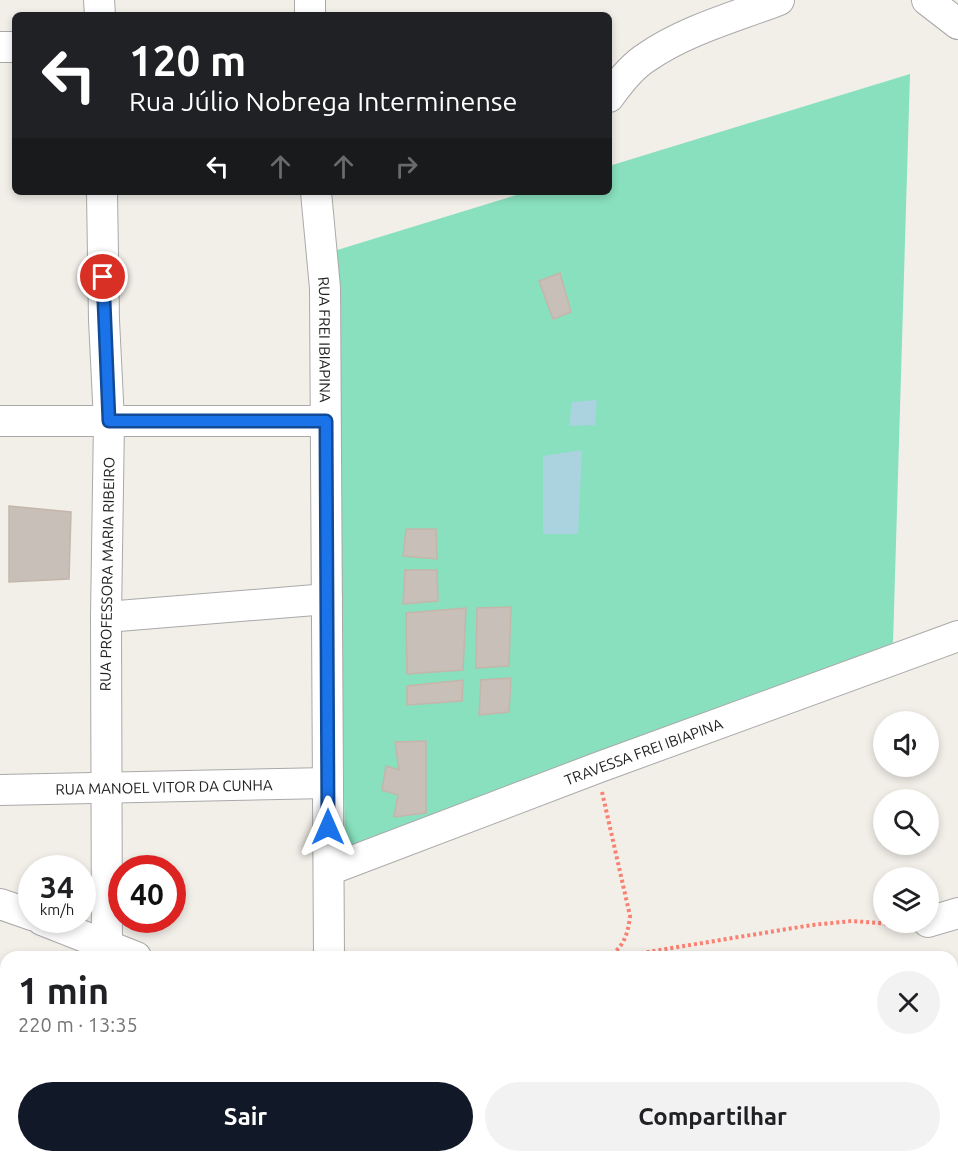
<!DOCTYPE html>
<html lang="pt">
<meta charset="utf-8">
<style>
:root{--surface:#fff;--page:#f2f2f2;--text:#202124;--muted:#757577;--accent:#111827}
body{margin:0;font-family:Ubuntu,sans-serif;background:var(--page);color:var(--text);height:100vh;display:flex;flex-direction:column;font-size:22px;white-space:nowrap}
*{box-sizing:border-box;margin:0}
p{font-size:20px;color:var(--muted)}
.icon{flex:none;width:33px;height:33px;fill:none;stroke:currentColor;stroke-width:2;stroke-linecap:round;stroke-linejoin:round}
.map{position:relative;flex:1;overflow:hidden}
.sheet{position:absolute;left:0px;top:951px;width:958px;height:212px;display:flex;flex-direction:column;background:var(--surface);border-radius:18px 18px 0 0;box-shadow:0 3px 9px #0003}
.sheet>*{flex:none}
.top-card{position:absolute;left:12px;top:12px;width:600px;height:183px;border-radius:9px;box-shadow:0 3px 9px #0003;background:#202124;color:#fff;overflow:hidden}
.tools{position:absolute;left:873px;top:711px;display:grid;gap:12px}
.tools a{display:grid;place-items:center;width:66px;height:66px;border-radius:50%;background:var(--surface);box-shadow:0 3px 9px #0003;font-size:30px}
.speed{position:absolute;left:18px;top:855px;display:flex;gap:12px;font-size:30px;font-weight:700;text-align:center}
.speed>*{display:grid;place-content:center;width:78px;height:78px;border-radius:50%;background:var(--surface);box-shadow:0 3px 9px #0003;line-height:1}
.speed small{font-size:15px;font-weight:400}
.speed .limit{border:9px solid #d22;background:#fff;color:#111}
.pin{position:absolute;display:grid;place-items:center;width:51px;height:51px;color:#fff;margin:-26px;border:3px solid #fff;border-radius:50%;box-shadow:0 2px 6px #0007}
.me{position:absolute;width:66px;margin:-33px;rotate:0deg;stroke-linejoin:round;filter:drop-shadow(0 0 4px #0008)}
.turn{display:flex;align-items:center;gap:21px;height:126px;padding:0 18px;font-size:27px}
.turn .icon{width:78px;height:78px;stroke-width:2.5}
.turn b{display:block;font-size:42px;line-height:51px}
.lanes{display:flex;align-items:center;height:57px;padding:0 18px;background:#0003;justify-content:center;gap:30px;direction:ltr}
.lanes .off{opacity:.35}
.round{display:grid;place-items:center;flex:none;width:63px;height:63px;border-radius:32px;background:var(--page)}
.overview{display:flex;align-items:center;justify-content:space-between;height:102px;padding:0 18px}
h1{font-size:36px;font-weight:700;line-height:45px}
.button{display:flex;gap:12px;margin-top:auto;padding:12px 18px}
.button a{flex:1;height:69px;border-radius:36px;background:var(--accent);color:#fff;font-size:24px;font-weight:700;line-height:69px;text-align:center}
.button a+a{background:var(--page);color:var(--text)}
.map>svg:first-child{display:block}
.pitch{fill:#88e0be}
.water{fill:#aad3df}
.building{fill:#c7bfb8;stroke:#c4b6ab;stroke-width:1.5}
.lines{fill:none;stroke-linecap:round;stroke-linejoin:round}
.minor-casing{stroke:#a9a9a9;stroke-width:32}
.major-casing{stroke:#a06b00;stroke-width:35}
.path{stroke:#fa8072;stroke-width:4;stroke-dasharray:3 3;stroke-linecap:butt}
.minor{stroke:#fff;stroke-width:30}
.major{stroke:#fcd6a4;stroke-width:33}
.route-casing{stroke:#114b97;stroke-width:15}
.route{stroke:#1a73e8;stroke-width:10}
.labels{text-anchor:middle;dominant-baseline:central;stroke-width:6;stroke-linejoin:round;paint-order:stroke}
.street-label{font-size:15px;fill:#222;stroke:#fff}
</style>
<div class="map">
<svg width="958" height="1162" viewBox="0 0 958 1162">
<rect width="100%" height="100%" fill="#f2efe9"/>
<path class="pitch" d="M910,74L893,643L345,850L334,251L526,192H609V166Z"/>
<g class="water">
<path d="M597,400L595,425L569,426L572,402Z"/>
<path d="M582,450L578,534H543V456Z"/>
</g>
<g class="building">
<path d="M560,273L571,312L553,319L539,281Z"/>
<path d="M9,506L71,512L69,579L9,582Z"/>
<path d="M406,529H436L437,559L403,556Z"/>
<path d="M405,570H437L438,601L403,604Z"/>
<path d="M511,607L509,666L476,668L477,608Z"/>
<path d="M466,608L463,670L407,674L406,613Z"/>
<path d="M511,678L509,712L479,715L481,680Z"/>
<path d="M463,680L462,701L407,705V686Z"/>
<path d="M426,741V813L394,817L398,795L382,790L386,766L399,770L395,742Z"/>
</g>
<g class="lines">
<defs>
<g id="minor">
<path d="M99,0L100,15"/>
<path d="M927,0L958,24"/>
<path d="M310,15V0"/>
<path d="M0,47H15"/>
<path d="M609,97C619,83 632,66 647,57C686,30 735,17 779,0"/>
<path d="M102,192L104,320L109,421L106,617L107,957"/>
<path id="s1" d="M316,192L325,288L329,957"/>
<path d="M0,421H325"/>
<path d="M106,617L327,599"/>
<path id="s2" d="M0,790L328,783"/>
<path id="s3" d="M329,870L597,768L958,636"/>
<path d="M0,904L32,915"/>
<path d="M42,920L136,957"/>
<path d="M928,922L958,913"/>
<path d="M0,1034L6,1035"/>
<path d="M126,1156L127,1162"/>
<path d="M351,1156L352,1162"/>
</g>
<g id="major">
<path d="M952,1115L958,1113"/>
<path d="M804,1162L822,1156"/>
</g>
</defs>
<use href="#minor" class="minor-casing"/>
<use href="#major" class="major-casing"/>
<g class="path">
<path d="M602,792L630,916C628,934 624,946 609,957"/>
<path d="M617,957L812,925L852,921L904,925"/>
</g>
<use href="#minor" class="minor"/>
<use href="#major" class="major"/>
</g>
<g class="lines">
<defs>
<path id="route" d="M103,277L109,421H326L328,827"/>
</defs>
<use href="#route" class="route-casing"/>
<use href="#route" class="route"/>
</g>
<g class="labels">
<g class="street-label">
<text stroke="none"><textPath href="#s1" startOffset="148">RUA FREI IBIAPINA</textPath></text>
<text transform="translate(107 574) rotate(-89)">RUA PROFESSORA MARIA RIBEIRO</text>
<text stroke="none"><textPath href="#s3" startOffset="336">TRAVESSA FREI IBIAPINA</textPath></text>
<text stroke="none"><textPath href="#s2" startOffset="164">RUA MANOEL VITOR DA CUNHA</textPath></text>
</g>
</g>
</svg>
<div class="tools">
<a><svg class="icon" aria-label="sound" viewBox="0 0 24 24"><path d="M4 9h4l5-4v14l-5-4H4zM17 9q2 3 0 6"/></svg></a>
<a><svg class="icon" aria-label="search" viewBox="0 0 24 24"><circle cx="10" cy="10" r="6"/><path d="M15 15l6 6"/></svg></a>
<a><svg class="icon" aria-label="layers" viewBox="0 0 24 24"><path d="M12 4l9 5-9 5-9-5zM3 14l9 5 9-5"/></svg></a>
</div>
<div class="speed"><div>34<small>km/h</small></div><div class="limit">40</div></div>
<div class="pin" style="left:103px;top:277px;background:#d93025"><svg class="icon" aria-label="arrive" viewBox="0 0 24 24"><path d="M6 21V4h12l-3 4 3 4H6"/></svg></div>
<svg class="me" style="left:328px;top:827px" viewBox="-20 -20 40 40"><path d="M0-17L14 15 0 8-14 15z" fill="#1a73e8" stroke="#fff" stroke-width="4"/></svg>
<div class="top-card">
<div class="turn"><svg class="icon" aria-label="left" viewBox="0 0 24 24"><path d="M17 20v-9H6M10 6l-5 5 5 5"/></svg><div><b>120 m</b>Rua Júlio Nobrega Interminense</div></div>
<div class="lanes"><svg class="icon" aria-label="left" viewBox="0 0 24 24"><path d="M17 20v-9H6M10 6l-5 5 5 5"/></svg><svg class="icon off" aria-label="ahead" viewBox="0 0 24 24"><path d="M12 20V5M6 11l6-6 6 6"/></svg><svg class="icon off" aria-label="ahead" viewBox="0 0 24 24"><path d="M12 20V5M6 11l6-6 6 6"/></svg><svg class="icon off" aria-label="right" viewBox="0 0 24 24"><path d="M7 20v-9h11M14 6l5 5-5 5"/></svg></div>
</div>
<section class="sheet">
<div class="overview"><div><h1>1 min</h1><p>220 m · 13:35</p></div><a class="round"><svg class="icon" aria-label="close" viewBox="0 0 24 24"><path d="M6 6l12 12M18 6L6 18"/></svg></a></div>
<div class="button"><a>Sair</a><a>Compartilhar</a></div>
</section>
</div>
